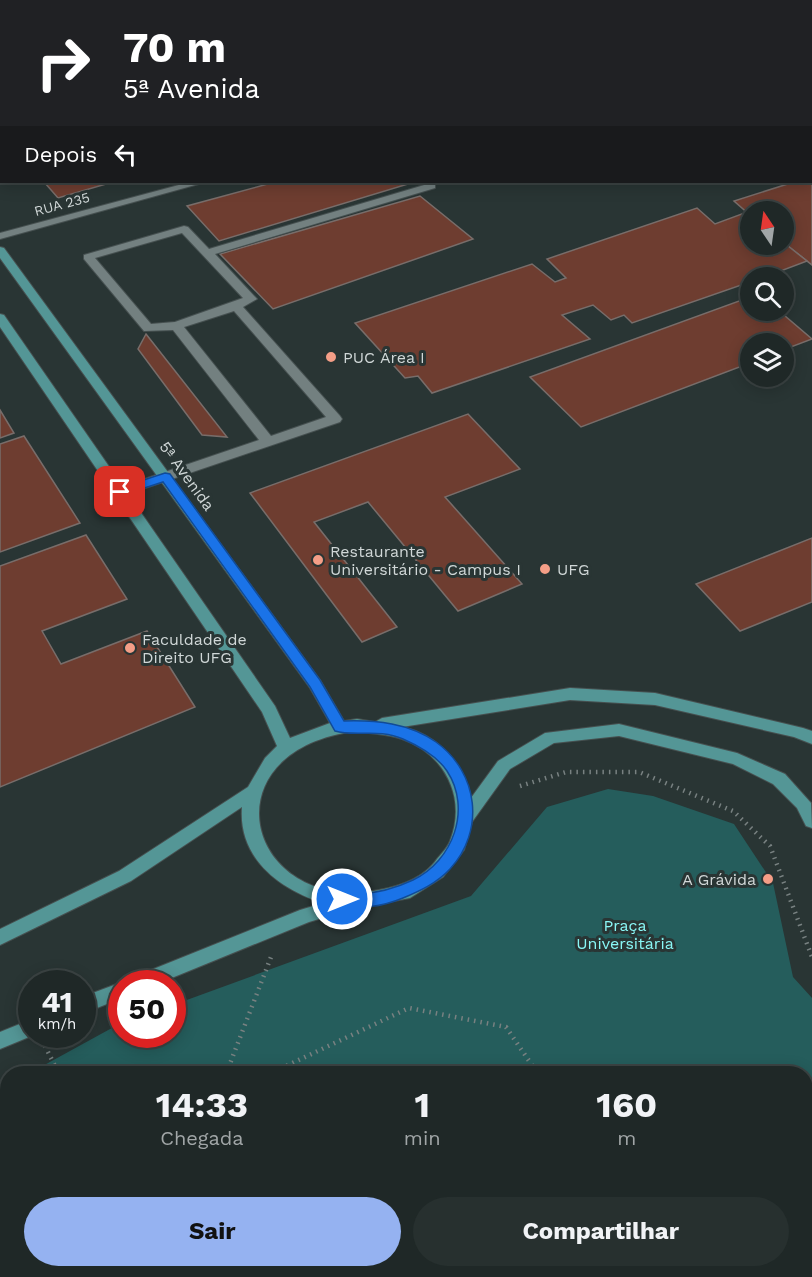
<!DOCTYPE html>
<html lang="pt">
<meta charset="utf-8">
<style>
:root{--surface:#1f2827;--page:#27302f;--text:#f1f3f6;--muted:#a1a6a7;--line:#3c4444;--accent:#95b2f1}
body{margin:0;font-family:"Work Sans",sans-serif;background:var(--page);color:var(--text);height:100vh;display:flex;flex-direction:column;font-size:22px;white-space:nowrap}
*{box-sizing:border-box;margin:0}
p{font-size:20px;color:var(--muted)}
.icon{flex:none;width:33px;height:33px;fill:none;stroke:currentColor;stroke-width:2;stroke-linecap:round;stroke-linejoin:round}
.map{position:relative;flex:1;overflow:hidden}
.panel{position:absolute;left:0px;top:1066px;width:813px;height:212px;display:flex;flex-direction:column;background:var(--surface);border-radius:24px 24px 0 0;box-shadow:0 3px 15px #0003,0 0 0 2px var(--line)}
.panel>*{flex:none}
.banner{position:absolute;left:0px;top:0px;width:813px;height:183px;box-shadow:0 3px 15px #0003,0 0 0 2px var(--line);background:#202124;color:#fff;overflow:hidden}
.needle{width:39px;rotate:347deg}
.tools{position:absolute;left:740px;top:201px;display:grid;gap:12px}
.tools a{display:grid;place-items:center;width:54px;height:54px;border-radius:50%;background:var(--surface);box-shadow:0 3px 15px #0003,0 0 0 2px var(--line);font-size:30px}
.speed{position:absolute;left:18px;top:970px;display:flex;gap:12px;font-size:30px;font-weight:700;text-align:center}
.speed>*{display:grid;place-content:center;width:78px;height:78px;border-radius:50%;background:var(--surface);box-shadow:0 3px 15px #0003,0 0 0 2px var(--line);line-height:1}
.speed small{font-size:15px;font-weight:400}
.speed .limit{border:9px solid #d22;background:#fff;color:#111}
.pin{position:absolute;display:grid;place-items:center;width:51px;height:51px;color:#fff;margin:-26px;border-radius:12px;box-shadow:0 3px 9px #0006}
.me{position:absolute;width:66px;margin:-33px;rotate:90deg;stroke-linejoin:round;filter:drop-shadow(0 0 4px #0008)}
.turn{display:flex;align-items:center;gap:21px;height:126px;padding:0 24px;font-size:27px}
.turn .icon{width:78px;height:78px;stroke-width:2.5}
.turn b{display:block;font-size:42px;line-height:51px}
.then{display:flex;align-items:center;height:57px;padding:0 24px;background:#0003;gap:12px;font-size:22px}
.eta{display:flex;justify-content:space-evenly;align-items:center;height:102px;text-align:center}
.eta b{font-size:36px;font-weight:700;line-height:42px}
.action{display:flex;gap:12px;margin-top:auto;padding:12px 24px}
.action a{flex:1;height:69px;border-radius:36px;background:var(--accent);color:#111;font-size:24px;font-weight:700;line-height:69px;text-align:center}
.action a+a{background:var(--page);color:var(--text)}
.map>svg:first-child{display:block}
.green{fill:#255d5c}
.building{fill:#6e3d30;stroke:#786d6a;stroke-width:1.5}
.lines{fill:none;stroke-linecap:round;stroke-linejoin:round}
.minor-casing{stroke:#465050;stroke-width:2}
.major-casing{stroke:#465050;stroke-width:2}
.path{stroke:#788181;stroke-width:4.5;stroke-dasharray:1.5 5;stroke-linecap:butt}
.minor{fill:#738080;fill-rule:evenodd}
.major{fill:#549696;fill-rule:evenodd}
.route{fill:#1a73e8;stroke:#114b97;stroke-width:1.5}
.poi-dot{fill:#f49e87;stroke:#293534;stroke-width:2}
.labels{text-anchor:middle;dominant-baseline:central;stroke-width:6;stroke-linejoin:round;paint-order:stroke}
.far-street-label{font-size:14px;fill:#d0d7d7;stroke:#293534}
.poi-label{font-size:16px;fill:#d0d7d7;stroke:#293534;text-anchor:start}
.street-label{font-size:16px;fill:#d0d7d7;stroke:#293534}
.park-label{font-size:16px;fill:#89f7f6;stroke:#293534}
</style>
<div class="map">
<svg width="812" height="1277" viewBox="0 0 812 1277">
<rect width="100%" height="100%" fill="#293534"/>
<path class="green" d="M608,789L653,796L734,824L773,883L793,977L812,998V1277H0V1090L7,1085L8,1270H806V1074H28L121,1023L122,1035H172L173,1005L471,896L547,807Z"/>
<g class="building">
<path d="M0,0L23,2H2L0,60Z"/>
<path d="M812,176V265L783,242V212H750V215L734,201L794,182H812Z"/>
<path d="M48,182H113L58,198L45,183Z"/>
<path d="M275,182H405L408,184L219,241L187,206Z"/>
<path d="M420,196L473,239L273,309L220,254Z"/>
<path d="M697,208L715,224L747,212L750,215V244H783V242L807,261L762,278H750V282L632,323L624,315L611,320L593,305L562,315L590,339L432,393L418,376L405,378L355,323L532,264L555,282L566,278L547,259Z"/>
<path d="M750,297V310H778L812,339L783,350V344H750V363L581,427L530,377Z"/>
<path d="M146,334L227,437L202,435L138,349Z"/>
<path d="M0,410L14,433L0,438Z"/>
<path d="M468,414L520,469L445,497L522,584L458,611L368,502L314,522L397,627L362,642L250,493Z"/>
<path d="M24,436L80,523L0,552V444Z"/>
<path d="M86,535L127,599L42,631L61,664L147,631L195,707L0,787V566Z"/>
<path d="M812,538V602L740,631L696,584Z"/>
<path d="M8,1109V1134L0,1138V1112Z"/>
<path d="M331,1270H516L505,1277H334Z"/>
</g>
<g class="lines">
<defs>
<g id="minor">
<path d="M258,0H272L257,2Z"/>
<path d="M531,0H542L543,2H532Z"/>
<path d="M647,0H657L658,2H648Z"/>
<rect x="0" y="63" width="2" height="6"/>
<path d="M190,182H206L0,239V233Z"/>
<path d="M431,183L435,184V188L215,254L257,299L243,307L340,416L342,419L340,422L125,495H115L113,492L115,489L259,440L173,330L144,331L84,259V255L184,226L188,227L209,249ZM182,233L243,298L175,322L151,324L95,258ZM234,311L326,417L271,436L184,327Z"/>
</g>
<g id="major">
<path d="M0,247L4,248L320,680L344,721L357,719L375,722L382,718L570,688L655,693L803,728L812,731V744L794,737L655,705L570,700L402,727C437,734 465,765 471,798L498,761L545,733L619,724L737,753L785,774L811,803L812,828L806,826L797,808L773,784L733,764L619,736L554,743L510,769L472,822L464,850L443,877L410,898L356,908L309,922L157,984H128L131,978L300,910L323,903C279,889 238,858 242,807L131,881L0,945V929L119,871L248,787L265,758L277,746L262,712L0,327V314L4,315L275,706L290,738L330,723L310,688L0,258ZM357,731C371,734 388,734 402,739C445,754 467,798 450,841C448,847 442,853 437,859C424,878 401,886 379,890C246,915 203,750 357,731Z"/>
<path d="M122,982L128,984H122V998L82,1014V997Z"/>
<path d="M32,1019V1035H34L0,1049V1032Z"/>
</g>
</defs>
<use href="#minor" class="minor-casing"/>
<use href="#major" class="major-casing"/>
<g class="path">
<path d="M520,786L566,772H639L733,811L770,846L812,957"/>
<path d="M49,1045L73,1035"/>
<path d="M45,1046L59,1074"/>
<path d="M226,1074L271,957"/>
<path d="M269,1074L409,1008L506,1027L538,1074"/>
<path d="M157,1270L160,1277"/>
<path d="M60,1277L72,1270"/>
<path d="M625,1277L627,1270"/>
</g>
<use href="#minor" class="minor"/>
<use href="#major" class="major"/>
</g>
<path class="route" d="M165,473L170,474L320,680L344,721C376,720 409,723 436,742C479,773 485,831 450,869C437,883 420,891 403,898C384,906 357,911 337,904L334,899L337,894C345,891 351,894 359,894C377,893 396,888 413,880C453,861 472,809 447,771C437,756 419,746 403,739C379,728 355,737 335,731L310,687L163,482L120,496L114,492L116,489Z"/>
<g class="poi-dot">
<circle cx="331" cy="357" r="6"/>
<circle cx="318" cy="560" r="6"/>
<circle cx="545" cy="569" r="6"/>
<circle cx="130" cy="648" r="6"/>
<circle cx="768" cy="879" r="6"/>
</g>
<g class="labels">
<g class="far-street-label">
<text transform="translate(62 204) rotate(-15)">RUA 235</text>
</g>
<g class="poi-label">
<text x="343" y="357">PUC Área I</text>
<text x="330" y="551">Restaurante<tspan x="330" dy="18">Universitário - Campus I</tspan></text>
<text x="557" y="569">UFG</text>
<text x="142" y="639">Faculdade de<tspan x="142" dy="18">Direito UFG</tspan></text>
<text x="756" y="879" text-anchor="end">A Grávida</text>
</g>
<g class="street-label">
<text transform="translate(187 476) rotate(54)">5ª Avenida</text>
</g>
<g class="park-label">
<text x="625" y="925">Praça<tspan x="625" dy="18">Universitária</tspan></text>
</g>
</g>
</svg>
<div class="tools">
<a><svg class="needle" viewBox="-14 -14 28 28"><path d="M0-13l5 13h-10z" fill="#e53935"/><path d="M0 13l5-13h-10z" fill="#a1a6a7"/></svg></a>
<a><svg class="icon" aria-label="search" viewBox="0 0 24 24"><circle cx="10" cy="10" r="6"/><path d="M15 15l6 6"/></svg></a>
<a><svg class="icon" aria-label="layers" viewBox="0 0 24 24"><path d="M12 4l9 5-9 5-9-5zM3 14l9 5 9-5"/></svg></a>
</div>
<div class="speed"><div>41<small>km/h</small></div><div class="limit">50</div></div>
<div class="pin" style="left:120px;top:492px;background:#d93025"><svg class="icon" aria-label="arrive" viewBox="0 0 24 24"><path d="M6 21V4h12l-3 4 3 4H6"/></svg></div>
<svg class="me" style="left:342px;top:899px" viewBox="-20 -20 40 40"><circle r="17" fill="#1a73e8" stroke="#fff" stroke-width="3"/><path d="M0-11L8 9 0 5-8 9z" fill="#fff"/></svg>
<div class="banner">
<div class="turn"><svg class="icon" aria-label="right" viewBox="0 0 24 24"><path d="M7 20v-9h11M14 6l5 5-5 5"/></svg><div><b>70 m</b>5ª Avenida</div></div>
<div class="then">Depois<svg class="icon" aria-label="left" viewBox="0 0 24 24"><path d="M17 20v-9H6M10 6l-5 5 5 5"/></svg></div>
</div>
<section class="panel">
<div class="eta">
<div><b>14:33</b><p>Chegada</p></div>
<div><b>1</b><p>min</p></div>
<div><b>160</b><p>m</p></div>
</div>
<div class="action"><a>Sair</a><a>Compartilhar</a></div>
</section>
</div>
